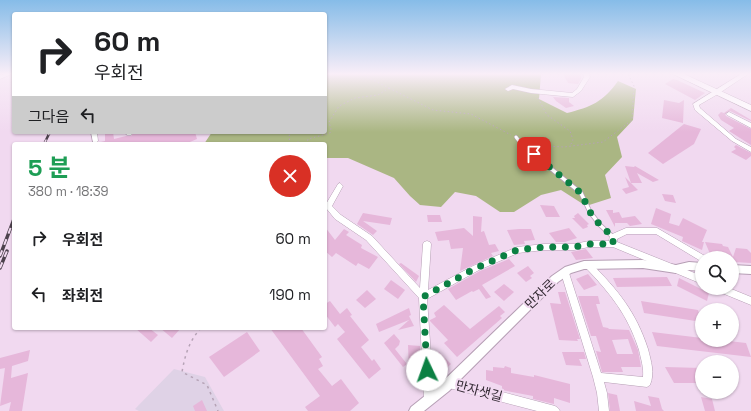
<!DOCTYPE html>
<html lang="ko">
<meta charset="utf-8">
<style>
:root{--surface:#fff;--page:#f2f2f2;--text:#202124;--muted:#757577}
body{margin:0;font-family:"Space Grotesk","Noto Sans KR",sans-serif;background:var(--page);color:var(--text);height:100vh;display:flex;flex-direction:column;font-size:15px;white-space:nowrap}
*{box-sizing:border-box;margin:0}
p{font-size:13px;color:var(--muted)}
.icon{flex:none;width:22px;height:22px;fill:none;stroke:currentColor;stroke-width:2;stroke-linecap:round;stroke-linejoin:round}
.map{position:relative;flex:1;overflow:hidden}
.details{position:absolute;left:12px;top:142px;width:315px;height:188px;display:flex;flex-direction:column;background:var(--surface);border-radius:4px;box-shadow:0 1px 3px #0004}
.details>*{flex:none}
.banner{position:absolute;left:12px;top:12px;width:315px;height:122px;border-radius:4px;box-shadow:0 1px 3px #0004;background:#fff;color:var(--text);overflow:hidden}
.buttons{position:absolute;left:695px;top:251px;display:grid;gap:8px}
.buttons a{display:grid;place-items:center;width:44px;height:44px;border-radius:50%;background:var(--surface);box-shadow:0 1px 3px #0004;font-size:20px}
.pin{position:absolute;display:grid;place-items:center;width:34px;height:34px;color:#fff;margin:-17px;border-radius:8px;box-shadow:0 2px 6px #0006}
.me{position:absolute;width:44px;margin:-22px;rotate:357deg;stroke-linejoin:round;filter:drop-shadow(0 0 3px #0008)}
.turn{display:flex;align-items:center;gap:14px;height:84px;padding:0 16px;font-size:18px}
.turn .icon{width:52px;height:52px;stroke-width:2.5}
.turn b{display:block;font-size:28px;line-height:34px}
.then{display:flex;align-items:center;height:38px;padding:0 16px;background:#0003;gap:8px;font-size:15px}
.round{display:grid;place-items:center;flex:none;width:42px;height:42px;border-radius:21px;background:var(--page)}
.overview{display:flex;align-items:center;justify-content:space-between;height:68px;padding:0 16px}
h1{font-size:24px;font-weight:700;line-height:30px;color:#1e9e55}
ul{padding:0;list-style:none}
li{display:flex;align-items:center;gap:12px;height:56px;padding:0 16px}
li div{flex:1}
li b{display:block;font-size:15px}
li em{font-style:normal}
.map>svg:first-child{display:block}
.commercial{fill:#dfd2e6}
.forest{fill:#aab683}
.building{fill:#e6b7da;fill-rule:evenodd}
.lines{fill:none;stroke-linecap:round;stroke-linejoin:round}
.service-far1-casing{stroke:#b69fb5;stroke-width:4}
.service-casing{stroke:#b69fb5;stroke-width:5}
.minor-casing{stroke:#b69fb5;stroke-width:1}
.tertiary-casing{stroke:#b69fb5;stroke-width:2}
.primary-casing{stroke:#b69fb5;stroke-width:1}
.path-far1{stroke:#b6a3b6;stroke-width:1;stroke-dasharray:1.5 2.5;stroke-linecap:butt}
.path{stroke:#b6a3b6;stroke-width:1.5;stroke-dasharray:2.5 4;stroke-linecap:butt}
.service-far1{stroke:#fff;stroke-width:3}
.service{stroke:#fff;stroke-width:3.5}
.minor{fill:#fff;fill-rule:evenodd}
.tertiary{fill:#fff;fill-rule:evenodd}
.primary{fill:#fff;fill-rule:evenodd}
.rail-far1-casing{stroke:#4d424d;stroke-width:2.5}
.rail-casing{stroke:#4d424d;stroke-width:3.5}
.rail-far1{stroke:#f1d9f0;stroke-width:1.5;stroke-dasharray:5;stroke-linecap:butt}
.rail{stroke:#f1d9f0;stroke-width:2;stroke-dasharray:6;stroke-linecap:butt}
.route{stroke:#0b8043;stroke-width:7;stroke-dasharray:0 12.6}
.labels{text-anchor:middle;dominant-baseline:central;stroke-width:4;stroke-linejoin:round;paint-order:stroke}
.near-street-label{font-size:13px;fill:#312831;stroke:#f1d9f0}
</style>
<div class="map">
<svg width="751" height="411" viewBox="0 0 751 411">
<rect width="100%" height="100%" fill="#f1d9f0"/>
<path class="commercial" d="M174,369L205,377L224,411H139L135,409Z"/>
<path class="forest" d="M325,74H541L539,99L567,113C591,107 603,102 618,81L636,89L633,120L617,137L622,157L605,175L611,198L586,206L561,190L541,195L514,212H500L476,196L455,192L441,207L420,205L410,196L394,178L348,158H325V144H204L212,132H325Z"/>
<g class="building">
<path d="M563,74H581V79L578,84L568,83Z"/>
<path d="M673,79L677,80L705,93L695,100L665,84Z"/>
<path d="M553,97L569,98V102L574,106L566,108L556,101Z"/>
<path d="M664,100L679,103L684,100L683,123L662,118Z"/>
<path d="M731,108L751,120V121L730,111L725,114L726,116L751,129V145L729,131L734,128L721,120L718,115L721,112L724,113Z"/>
<path d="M684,124L701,129L694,144L663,164L648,153Z"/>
<path d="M111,132H113L114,139L126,136H131L133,133L139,132H195L197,139L185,144H101V142L105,141V134Z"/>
<path d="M736,145L751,153V156L746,160L731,152L736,149L734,147Z"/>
<path d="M625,166L634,167L635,166L659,180L653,182L637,173L642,183H631Z"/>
<path d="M625,177L638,190L626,194L622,189L629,187Z"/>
<path d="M662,194L673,195L676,203L665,201Z"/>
<path d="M540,205L554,206L560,217H546Z"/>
<path d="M656,208L671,214L669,223L679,226L683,218L707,230L702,242H704L702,250L682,241L683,237L651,224Z"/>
<path d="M606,210H613V213L619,212L622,218L635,216L642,224L630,226L627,223H615V227Z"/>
<path d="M363,213L392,218L390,225L363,221L377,231L373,235L357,224Z"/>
<path d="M578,213L589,224L587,225L588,227L583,229L572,218H575L574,216Z"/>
<path d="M427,215H440L442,222H428Z"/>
<path d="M473,216L482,217L481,232L484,231L489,245L495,244L499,251L491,253L493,256L460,271L463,248L451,249L449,240L438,241L435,232L464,228L473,236Z"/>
<path d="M325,227L335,240L344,229L349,232L346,235L362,245L361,248L378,257L369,269L358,263L356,266L336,253L332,257L325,251Z"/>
<path d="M569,228L577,238L565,242H556L549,233Z"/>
<path d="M519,229H531L535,240L524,241L525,244L514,245L507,230Z"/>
<path d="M705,242L722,244L723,246L728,247L733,257L736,248L747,249L751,253V263L734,262L733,258L711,256Z"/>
<path d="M586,249L593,258L576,260L571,252Z"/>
<path d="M509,259L515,266L482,285L491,297L486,299L479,289L473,292L472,291L456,300L448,289L480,271Z"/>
<path d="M401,263L419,276L416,282L399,264Z"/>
<path d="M528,266L534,273L530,276L532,278L526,282L517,273Z"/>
<path d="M588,274L597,285L584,290L576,279Z"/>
<path d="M667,277L672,286L617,287L613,278Z"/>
<path d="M679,278L709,293L707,301L677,286Z"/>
<path d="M391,280L405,290L398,299L384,289Z"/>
<path d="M504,284L514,292L504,301L494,292Z"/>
<path d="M367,290L376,299L365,308L356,300Z"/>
<path d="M558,292H565L580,339H577L578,341L559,340L550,303L561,304Z"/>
<path d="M578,296H598L600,304H596L603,327L608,328L609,329L629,330L638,350L641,367H621L623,372H602L596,351L601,352L596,336H591ZM628,339L633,354H617L612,340Z"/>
<path d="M330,301L340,314L347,308L352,315L350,316L369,340L361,347L372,361L374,359L381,369L369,379L337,339L345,332L338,324L335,327L325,314V304Z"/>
<path d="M641,301L698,310L702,322L644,313Z"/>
<path d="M444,305L470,329L499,306L505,312L500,316L502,318L457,357L444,343L448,340L430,321V320L436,317L434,313Z"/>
<path d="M409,308L411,315L409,316L414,326L398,330L409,320L379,332L376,324Z"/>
<path d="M135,328H149L158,335L151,342Z"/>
<path d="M160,328H181L172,338Z"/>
<path d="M270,328H301L322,357L319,359L323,366L318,369L332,386L341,379L359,403L350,411H308L305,407L320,396Z"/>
<path d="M247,332L260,351L224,377L209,357Z"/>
<path d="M652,332L702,338V340H720L746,343L751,357L657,346Z"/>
<path d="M394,334L400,341L399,345L395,349L407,364L403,367L384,343Z"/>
<path d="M408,345L420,346L421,372H409Z"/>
<path d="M30,350L28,361L12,366L11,378L28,373L22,411H9L11,402L0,406L5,368L0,369V358Z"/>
<path d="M439,352L451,364L438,376L434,374L433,357Z"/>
<path d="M562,352H584L586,359H579L582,366L566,365Z"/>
<path d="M505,366L511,368V373L534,377V375L570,384V403L554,398V404L533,399V396L502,390V386L486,380V370L493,371V367L504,368Z"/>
<path d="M665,367L702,368V383H674Z"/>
<path d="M608,393L617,395L620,411H610Z"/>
<path d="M648,396L659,398L662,409L664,411H636L634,401L651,406Z"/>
<path d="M701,397L712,399L715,411H705Z"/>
<path d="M202,400L207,411H195L193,406Z"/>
</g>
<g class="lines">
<defs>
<path id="service-far1" d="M516,137L522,145L546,164"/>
<path id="service" d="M544,163L581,193L590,212L600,225L613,237"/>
<g id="minor">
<path d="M4,74H12L0,79V75Z"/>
<path d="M583,74H589L590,77L581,91L573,97L531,93L513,89L508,91L505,89L512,85L531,89L572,93L577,89L584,77Z"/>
<path d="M741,74H748L718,94L699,105L700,108L736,139L751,147V152L732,141L695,110L693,104Z"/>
<path d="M729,112L751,123V128L727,115L726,114Z"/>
<path d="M91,132H97L98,141L97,142H93Z"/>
<path d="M125,132H131L132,134L131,135H127Z"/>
<path d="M340,183L343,186L332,206L341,215L372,236L420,288L423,244L424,242L427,241L430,242L431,244L428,290L473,266L517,247L544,244H574L589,241H609L610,235L626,228H657L705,256L706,258H702V261L699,260L656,234H627L617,239V242L702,276V284L613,247H589L574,250H544L518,253L479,270L427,299L434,399L432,402L429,404L426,402L424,399L419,298L366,240L335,219L326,208V204L338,184Z"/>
<path d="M588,262L591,263C618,290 636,312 648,349C651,361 655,373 650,385L647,387L604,382L607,393L609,411H599L597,393L593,377L561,273L562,271L565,270L568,271L569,273L601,373L643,377C644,368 641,359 639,350C628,315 610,293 585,267L584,265L585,263Z"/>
<path d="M716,288H729L751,297V305L717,291Z"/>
<path d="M449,378L555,406L558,408L560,411H537L449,388L446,386L444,383L446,380Z"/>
</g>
<g id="tertiary">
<path d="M643,260L676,265L689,262L702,263V271L689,270L676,273L643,268L584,269L571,273L558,282L449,391L424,411H409L411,407L441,383L552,276L565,267L584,261Z"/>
<path d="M732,265L751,266V274L732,273Z"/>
</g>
<path id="primary" d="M673,74H684L751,105V111Z"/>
</defs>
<use href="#service-far1" class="service-far1-casing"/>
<use href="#service" class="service-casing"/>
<use href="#minor" class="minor-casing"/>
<use href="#tertiary" class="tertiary-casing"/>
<use href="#primary" class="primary-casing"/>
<g class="path-far1">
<path d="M389,88L433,110L471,114L511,135"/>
<path d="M538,98L547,115L570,131L573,140L570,146"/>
<path d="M526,141L545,146L564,147L603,142L632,120L634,86L628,74"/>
<path d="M290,144L289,136L291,132"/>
<path d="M294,144L297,142L307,143L308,139L330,133L331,129L329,122L339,106L355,98L378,95L389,88L361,74"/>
</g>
<path class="path" d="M201,328C189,341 185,355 182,372L207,385L218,411"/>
<use href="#service-far1" class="service-far1"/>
<use href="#service" class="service"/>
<use href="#minor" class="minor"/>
<use href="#tertiary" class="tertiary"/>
<use href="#primary" class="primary"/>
<defs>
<path id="rail-far1" d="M44,144L50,132"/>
<g id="rail">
<path d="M0,256L14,219"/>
<path d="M0,268L7,251"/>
</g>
</defs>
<use href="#rail-far1" class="rail-far1-casing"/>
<use href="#rail" class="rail-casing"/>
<use href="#rail-far1" class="rail-far1"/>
<use href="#rail" class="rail"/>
</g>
<linearGradient id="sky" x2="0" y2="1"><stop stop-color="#86bce8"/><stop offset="0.56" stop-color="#f9eef8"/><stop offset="1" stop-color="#f9eef8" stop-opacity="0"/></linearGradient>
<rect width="751" height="132" fill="url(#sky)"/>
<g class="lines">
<path class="route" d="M427,370L423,297L476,268L517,250L544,247H574L589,244H613V237L600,225L590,212L581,193L534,154"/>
</g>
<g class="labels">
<g class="near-street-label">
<text transform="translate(540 294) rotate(-44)">만자로</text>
<text transform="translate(479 391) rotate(15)">만자샛길</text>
</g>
</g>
</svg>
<div class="buttons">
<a><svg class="icon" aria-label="search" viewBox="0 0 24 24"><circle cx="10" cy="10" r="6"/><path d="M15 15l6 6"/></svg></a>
<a>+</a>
<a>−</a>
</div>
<div class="pin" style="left:534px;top:154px;background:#d93025"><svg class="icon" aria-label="arrive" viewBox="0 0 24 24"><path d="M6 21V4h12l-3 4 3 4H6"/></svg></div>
<svg class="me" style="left:427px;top:370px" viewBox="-20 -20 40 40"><circle r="19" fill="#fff"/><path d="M0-13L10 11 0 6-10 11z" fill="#0b8043"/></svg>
<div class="banner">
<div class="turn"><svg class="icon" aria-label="right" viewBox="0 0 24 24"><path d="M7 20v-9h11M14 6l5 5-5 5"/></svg><div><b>60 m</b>우회전</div></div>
<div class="then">그다음<svg class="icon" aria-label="left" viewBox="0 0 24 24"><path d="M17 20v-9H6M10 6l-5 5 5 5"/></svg></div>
</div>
<section class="details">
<div class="overview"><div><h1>5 분</h1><p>380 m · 18:39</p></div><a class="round" style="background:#d93025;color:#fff"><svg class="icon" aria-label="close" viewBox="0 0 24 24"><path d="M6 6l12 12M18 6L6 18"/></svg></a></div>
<ul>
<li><svg class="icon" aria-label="right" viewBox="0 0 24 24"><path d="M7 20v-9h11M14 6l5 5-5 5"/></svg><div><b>우회전</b></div><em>60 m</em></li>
<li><svg class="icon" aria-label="left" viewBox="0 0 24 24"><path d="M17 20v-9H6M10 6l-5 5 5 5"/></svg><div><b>좌회전</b></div><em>190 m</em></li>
</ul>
</section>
</div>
